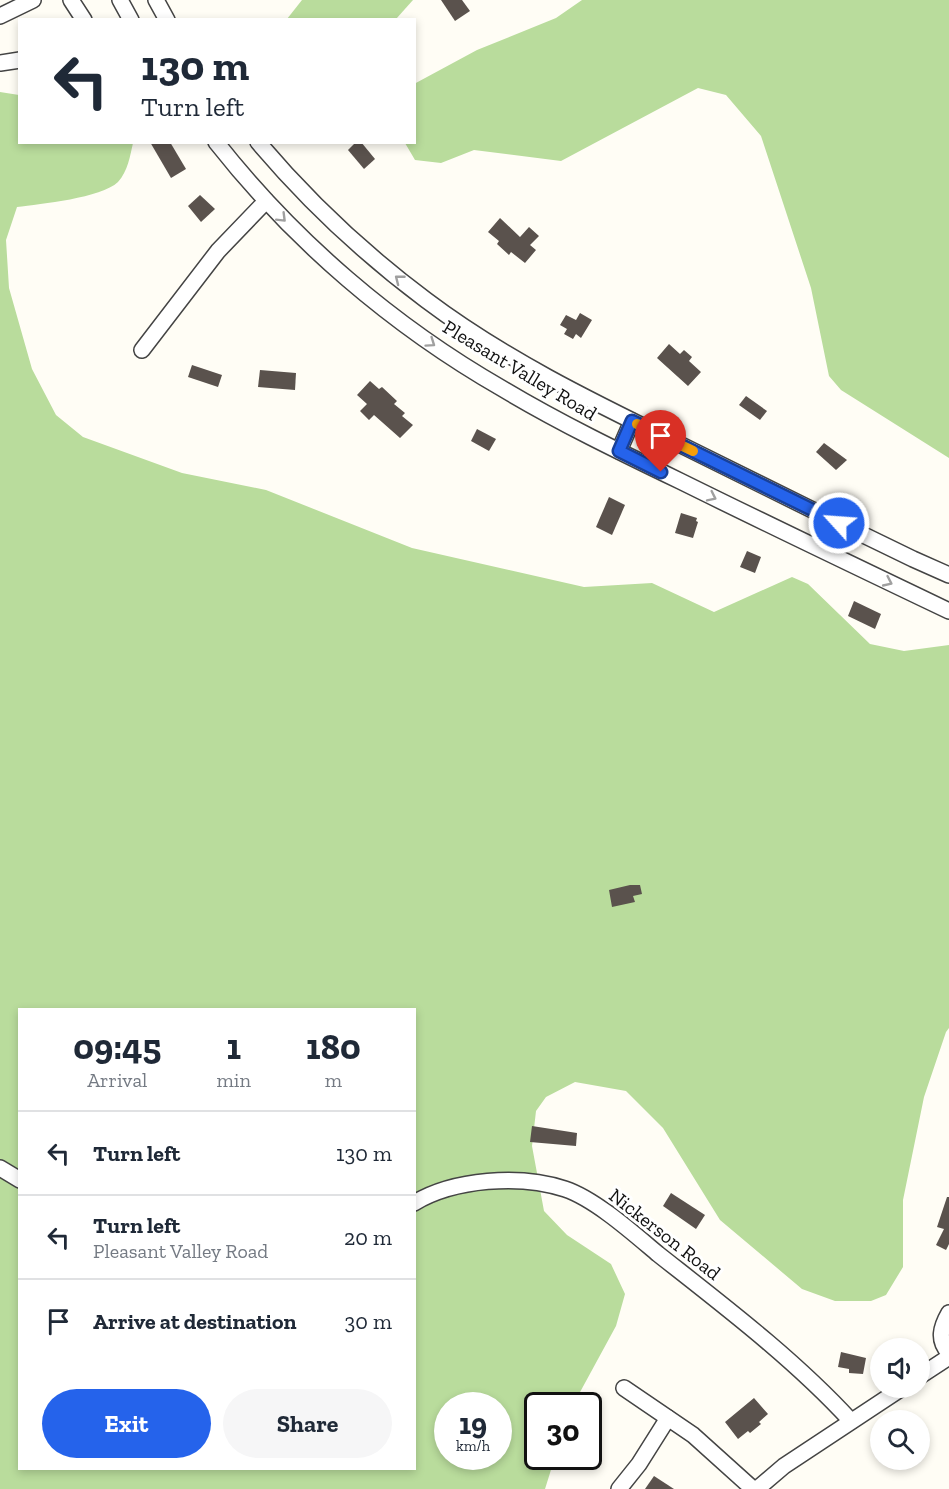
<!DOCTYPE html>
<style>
:root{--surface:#fff;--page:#f6f6f7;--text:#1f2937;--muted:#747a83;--line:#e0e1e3;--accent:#2563eb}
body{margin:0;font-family:"Zilla Slab",serif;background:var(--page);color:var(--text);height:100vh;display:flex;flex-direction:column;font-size:22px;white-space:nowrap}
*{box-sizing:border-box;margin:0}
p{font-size:20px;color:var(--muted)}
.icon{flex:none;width:33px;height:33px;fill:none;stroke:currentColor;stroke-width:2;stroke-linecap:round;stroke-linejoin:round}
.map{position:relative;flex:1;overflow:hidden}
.details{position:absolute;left:18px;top:1008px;width:398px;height:462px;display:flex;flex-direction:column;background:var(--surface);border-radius:0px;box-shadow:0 3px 9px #0003}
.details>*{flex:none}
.top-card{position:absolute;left:18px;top:18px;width:398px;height:126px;border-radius:0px;box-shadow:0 3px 9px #0003;background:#fff;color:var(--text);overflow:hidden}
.controls{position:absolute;left:870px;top:1338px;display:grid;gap:12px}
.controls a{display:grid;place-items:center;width:60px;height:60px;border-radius:50%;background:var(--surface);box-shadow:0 3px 9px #0003;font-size:30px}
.speed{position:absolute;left:434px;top:1392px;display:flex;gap:12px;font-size:30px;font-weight:700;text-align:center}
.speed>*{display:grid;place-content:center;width:78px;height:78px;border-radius:50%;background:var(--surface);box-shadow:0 3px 9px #0003;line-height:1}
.speed small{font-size:15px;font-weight:400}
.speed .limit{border:3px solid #111;border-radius:9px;background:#fff;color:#111}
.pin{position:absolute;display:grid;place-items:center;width:51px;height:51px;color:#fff;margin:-62px -26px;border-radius:50% 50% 50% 0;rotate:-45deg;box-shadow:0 0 6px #0007}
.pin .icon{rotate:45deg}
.me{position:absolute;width:66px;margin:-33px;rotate:296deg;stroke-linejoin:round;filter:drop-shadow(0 0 4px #0008)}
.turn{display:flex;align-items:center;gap:21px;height:126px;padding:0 24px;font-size:27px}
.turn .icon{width:78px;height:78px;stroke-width:2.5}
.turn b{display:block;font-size:42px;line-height:51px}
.eta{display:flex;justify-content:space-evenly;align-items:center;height:102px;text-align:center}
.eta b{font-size:36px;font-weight:800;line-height:42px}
.action{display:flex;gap:12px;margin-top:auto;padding:12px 24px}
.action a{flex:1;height:69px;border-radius:36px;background:var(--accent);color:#fff;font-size:24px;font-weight:800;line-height:69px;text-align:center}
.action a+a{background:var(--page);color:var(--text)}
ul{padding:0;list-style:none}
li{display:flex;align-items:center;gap:18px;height:84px;padding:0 24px;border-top:2px solid var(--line)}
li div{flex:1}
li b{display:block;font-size:22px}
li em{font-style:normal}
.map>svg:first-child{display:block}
.forest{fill:#b9dc9c;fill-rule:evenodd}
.building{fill:#5a524d}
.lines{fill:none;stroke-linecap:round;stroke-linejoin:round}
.minor-casing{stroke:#444;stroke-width:18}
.minor{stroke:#fff;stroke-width:15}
.oneway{stroke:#a0a0a0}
.route-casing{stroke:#184099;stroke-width:15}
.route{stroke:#2563eb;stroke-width:10}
.slow{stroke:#f59e0b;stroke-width:10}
.labels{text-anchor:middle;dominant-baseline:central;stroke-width:6;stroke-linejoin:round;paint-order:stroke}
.street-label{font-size:20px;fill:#111;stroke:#fff}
</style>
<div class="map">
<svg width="949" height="1489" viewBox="0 0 949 1489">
<rect width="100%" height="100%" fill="#fffdf5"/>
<g class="forest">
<path d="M302,0H413L396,19H287Z"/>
<path d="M582,0H949V458L841,390L829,376L811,288L761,136L726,95L698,88L561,161L474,150L441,163L415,160L405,143L414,142V84L477,50L556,18Z"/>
<path d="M0,92L19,95L20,142L133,143C130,156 128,171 118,182C101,198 41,204 17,207L6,240L9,288L32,369L56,415L83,437L182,473L266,490L412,548L584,587L652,583L714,612L792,577L808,584L870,644L904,651L949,645V1028L946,1032L924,1097L903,1200V1267L886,1295L871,1301H835L802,1289L720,1220L663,1128L626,1091L575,1082L546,1097L536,1111L532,1146L544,1211L567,1235L611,1264L625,1294L616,1326L573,1405L537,1406V1456L555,1457L545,1489H0ZM20,1010H414V1468H20ZM447,1406H498V1456H447Z"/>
</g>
<g class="building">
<path d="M441,0H462L470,11L455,21Z"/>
<path d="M150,142H170L186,169L171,178Z"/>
<path d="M356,142H361L375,159L364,169L348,150Z"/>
<path d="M200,195L215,209L201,222L188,206Z"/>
<path d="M500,218L520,237L529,227L539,236L530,245L536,250L525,263L511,252L509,255L497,244L499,241L488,232Z"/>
<path d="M580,313L592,320L581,338L576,334L573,339L564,334L567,329L560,325L566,315L576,320Z"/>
<path d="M669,344L680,354L684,350L692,357L689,361L701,372L688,386L657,358Z"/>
<path d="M192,365L222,375L218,387L188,377Z"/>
<path d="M260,370L296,373L295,390L258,387Z"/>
<path d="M370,381L379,389L382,387L397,401L394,404L405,413L402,416L413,425L400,438L374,415L369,420L360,411L367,404L357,395Z"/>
<path d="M746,396L767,411L760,420L739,405Z"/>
<path d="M477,429L496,439L489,451L471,441Z"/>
<path d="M824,443L847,460L836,470L816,452Z"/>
<path d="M609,497L625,505L612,535L596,527Z"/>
<path d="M681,513L697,518L696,521L698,522L693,538L675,533Z"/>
<path d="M747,551L761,557L755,573L740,567Z"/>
<path d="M854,601L881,614L875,629L848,616Z"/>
<path d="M630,885H640L642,894L633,896L635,902L612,907L609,890Z"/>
<path d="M532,1126L577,1133L576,1146L530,1142Z"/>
<path d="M671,1193L705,1215L696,1229L663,1206Z"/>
<path d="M947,1197H949V1244L946,1250L936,1245L944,1229L937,1227Z"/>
<path d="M841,1352L866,1358L863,1374L849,1373V1369L838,1367Z"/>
<path d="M754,1398L768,1414L759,1422L761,1424L750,1433L748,1431L738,1439L725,1422Z"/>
<path d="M654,1476L674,1489H645Z"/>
</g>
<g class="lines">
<defs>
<g id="minor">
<path d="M71,0L84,20"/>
<path d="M120,0L131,20"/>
<path d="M156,0L167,20"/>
<path d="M0,16L33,0"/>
<path d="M0,63L20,60"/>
<path d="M216,142C294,241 393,326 503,389C560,423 620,452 680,481C769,525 859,568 949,611"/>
<path d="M258,142C308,201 363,253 426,300C503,358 591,401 677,443C755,482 834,521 913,559L949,575"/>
<path d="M142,350L218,251L266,201"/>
<path d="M619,451L632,421"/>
<path d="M0,1168L20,1180"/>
<path d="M414,1203C454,1179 520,1174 565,1189C595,1199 633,1233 658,1254C724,1306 794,1359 851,1421"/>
<path d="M949,1313C941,1327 937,1340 949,1353"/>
<path d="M920,1376L949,1357"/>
<path d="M624,1388L693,1435L753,1489"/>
<path d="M619,1489L639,1464L668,1418"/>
<path d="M757,1489L784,1466L902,1388"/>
</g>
</defs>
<use href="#minor" class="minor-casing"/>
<use href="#minor" class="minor"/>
</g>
<defs><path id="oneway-chevron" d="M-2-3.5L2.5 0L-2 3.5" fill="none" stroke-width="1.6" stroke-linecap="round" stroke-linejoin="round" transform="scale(1.5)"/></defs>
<g class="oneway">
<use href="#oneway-chevron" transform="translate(282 218) rotate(45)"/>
<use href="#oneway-chevron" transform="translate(399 279) rotate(-142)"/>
<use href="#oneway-chevron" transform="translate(431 343) rotate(35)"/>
<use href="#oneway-chevron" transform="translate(712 497) rotate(26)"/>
<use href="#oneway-chevron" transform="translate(888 582) rotate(25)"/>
</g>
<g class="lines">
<defs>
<path id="route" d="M661,472L619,451L632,421L839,523"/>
</defs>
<use href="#route" class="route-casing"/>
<use href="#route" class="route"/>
<path class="slow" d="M637,424L693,451"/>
</g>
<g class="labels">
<g class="street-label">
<text transform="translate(520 370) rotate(31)">Pleasant Valley Road</text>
<text transform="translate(665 1234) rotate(38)">Nickerson Road</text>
</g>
</g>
</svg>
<div class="controls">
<a><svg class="icon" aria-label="sound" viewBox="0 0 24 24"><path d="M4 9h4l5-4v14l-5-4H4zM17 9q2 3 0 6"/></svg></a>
<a><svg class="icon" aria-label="search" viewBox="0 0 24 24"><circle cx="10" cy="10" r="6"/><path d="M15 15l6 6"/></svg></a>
</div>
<div class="speed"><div>19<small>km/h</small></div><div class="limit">30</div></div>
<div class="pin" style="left:661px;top:472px;background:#d93025"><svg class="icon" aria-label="arrive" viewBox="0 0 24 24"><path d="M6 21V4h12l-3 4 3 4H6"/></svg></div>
<svg class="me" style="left:839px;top:523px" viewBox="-20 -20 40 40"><circle r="17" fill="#2563eb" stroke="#fff" stroke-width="3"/><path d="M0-11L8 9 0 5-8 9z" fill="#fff"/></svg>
<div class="top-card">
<div class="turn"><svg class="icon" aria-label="left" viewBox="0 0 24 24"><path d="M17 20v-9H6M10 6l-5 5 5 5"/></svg><div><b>130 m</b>Turn left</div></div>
</div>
<section class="details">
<div class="eta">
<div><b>09:45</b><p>Arrival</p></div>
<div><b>1</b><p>min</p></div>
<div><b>180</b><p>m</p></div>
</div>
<ul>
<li><svg class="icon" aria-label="left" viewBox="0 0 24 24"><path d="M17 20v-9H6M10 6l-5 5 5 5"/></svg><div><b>Turn left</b></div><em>130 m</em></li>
<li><svg class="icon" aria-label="left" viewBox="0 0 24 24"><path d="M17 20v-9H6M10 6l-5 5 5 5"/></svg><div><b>Turn left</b><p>Pleasant Valley Road</p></div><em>20 m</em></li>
<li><svg class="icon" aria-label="arrive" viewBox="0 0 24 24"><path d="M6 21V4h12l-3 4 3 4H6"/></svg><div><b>Arrive at destination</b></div><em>30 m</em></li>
</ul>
<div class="action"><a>Exit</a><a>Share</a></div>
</section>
</div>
